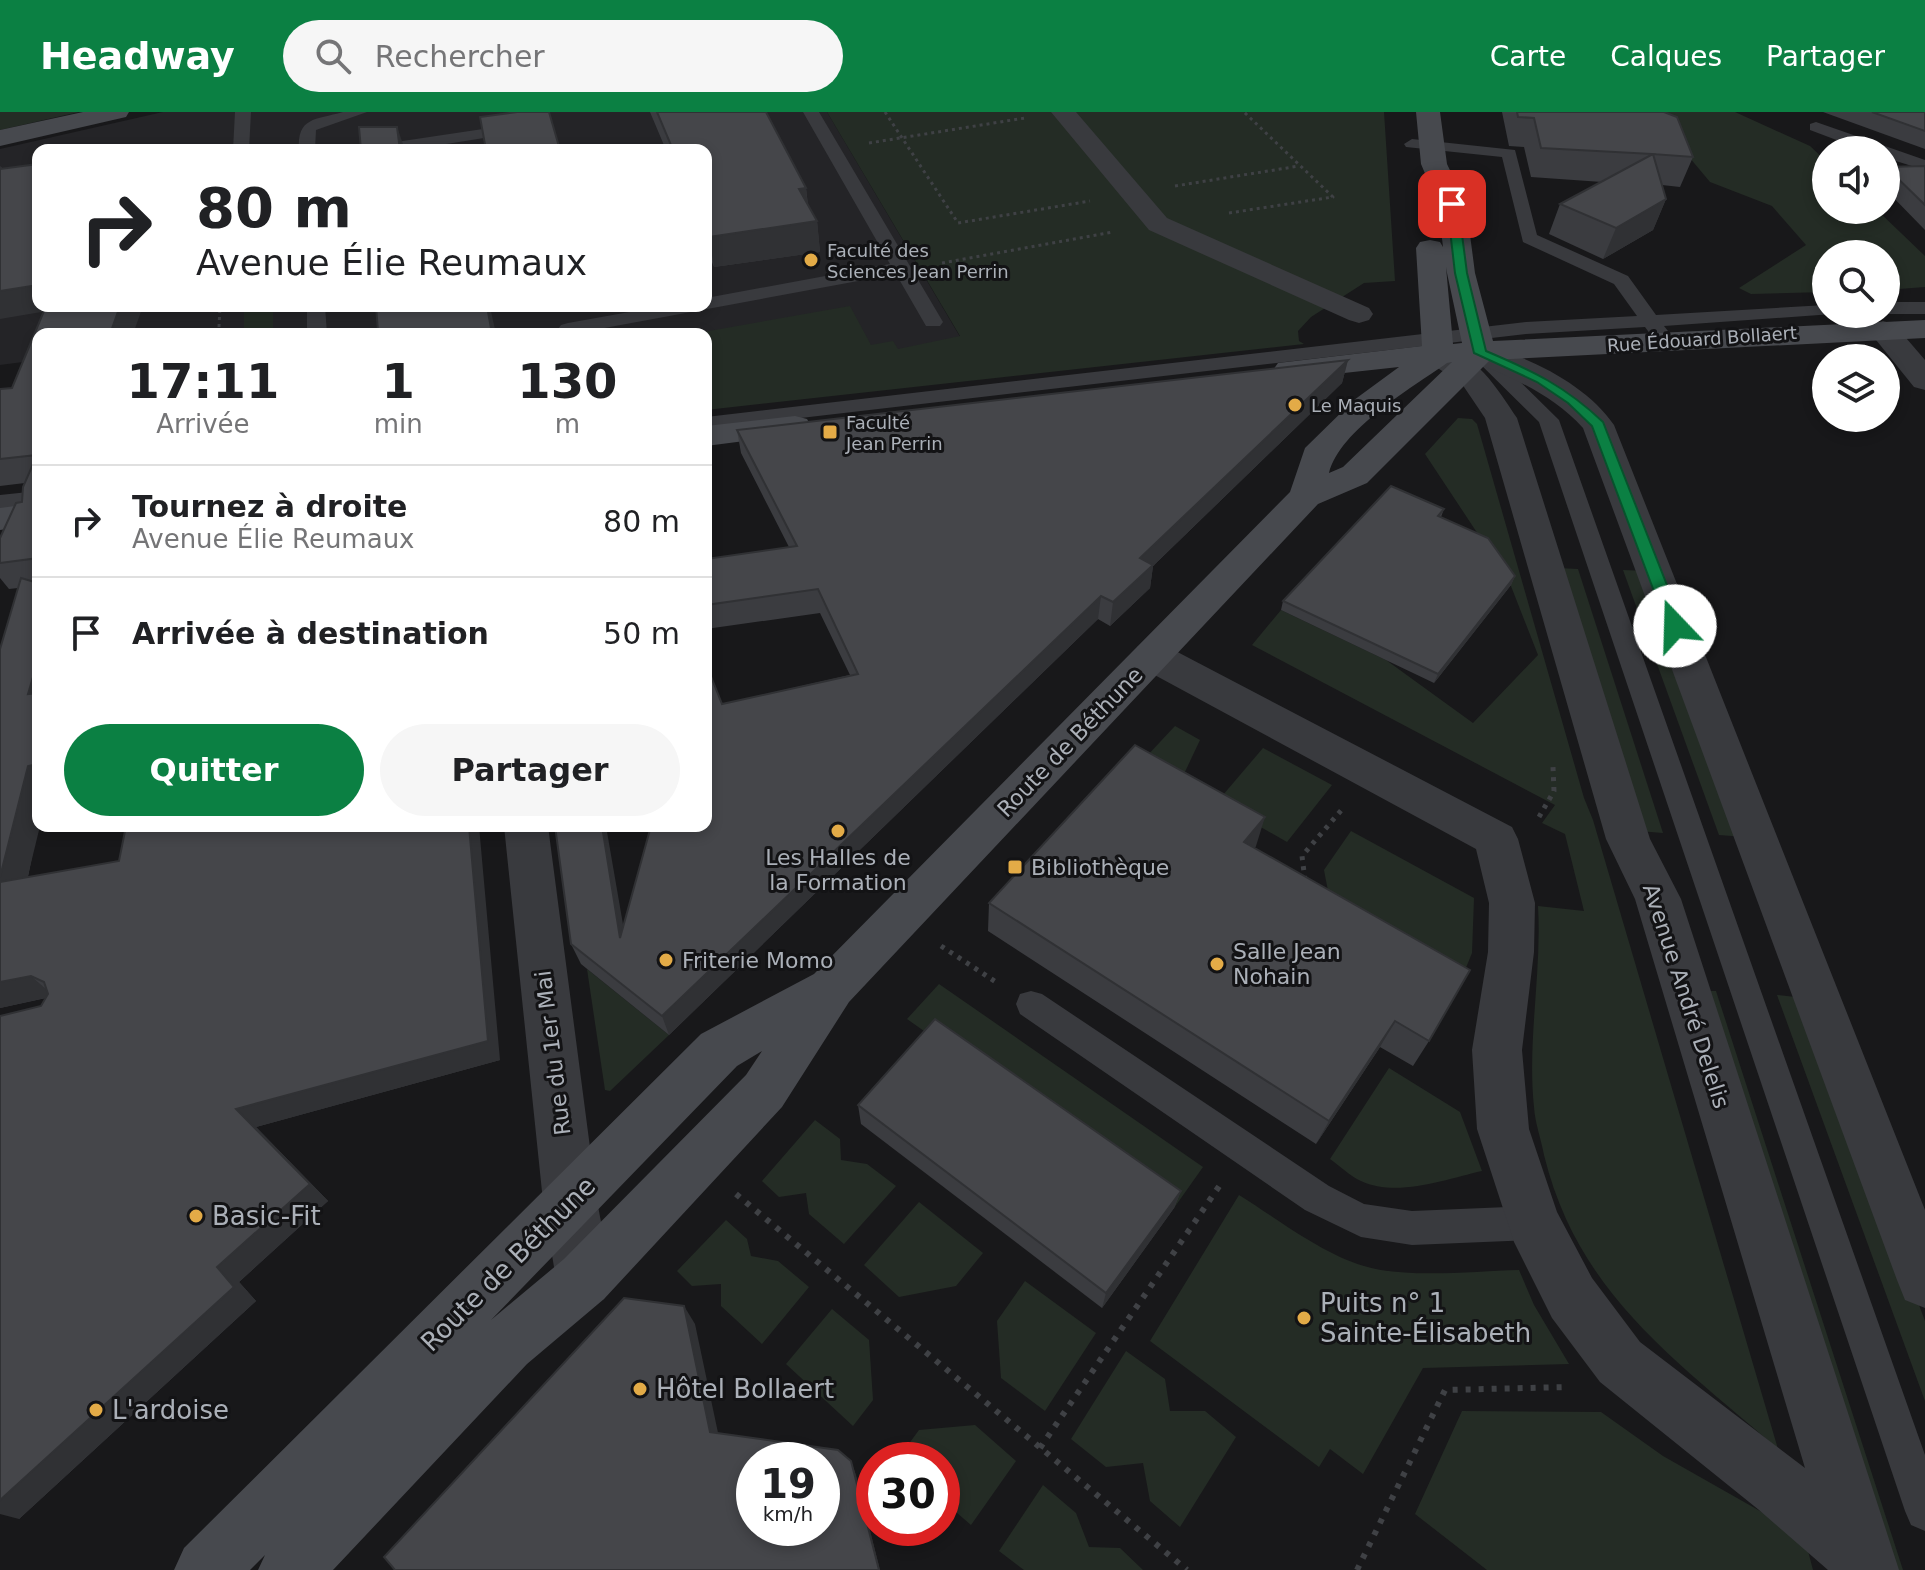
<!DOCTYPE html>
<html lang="fr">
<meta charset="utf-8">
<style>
:root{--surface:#fff;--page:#f6f6f6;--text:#202124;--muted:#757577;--line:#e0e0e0;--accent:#0b8043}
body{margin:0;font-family:"DejaVu Sans",sans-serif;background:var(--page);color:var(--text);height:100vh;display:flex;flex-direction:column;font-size:30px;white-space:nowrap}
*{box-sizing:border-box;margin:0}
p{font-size:26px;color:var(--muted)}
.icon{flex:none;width:44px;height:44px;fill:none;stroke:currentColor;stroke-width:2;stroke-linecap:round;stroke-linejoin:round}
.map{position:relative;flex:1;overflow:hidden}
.side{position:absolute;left:32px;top:216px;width:680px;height:504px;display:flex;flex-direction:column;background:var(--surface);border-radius:16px;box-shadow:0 4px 12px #0003}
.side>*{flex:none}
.hud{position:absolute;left:32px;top:32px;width:680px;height:168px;border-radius:16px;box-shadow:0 4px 12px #0003;background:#fff;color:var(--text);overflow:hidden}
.tools{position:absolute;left:1812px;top:24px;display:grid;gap:16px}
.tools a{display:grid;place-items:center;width:88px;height:88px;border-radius:50%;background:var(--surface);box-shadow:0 4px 12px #0003;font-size:40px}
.speed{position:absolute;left:736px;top:1330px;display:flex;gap:16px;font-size:40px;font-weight:700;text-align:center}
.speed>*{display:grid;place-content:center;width:104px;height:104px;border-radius:50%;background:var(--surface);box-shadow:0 4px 12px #0003;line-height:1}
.speed small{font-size:20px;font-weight:400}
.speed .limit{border:12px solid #d22;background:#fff;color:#111}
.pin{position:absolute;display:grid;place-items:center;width:68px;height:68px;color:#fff;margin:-34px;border-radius:16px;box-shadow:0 4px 12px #0006}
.me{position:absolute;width:88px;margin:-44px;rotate:339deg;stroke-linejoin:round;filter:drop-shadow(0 0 6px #0008)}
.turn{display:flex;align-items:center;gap:28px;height:168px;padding:0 32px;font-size:36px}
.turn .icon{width:104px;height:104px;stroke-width:2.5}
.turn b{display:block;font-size:56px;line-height:68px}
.eta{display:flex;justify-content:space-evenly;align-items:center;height:136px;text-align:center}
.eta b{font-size:48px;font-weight:800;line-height:56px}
.button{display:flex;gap:16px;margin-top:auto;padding:16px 32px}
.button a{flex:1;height:92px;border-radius:48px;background:var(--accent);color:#fff;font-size:32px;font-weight:800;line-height:92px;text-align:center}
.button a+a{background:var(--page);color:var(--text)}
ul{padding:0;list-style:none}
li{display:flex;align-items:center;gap:24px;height:112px;padding:0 32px;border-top:2px solid var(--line)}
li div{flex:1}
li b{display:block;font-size:30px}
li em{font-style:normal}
header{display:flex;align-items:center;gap:48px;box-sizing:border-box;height:112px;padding:0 40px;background:var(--accent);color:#fff}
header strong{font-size:38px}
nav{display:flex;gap:44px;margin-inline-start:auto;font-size:28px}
.search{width:560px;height:72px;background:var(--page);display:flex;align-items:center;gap:20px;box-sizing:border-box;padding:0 28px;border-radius:44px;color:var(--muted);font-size:30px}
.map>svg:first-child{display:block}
.built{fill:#242427;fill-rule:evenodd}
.green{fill:#242c25}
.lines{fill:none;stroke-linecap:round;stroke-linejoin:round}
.path-far2{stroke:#3f4145;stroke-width:3;stroke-dasharray:3 4;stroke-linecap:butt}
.path-far1{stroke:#3f4145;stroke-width:5;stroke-dasharray:4 6;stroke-linecap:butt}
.path{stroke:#3f4145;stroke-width:6;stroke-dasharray:5 8;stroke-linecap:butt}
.service{fill:#393a3e;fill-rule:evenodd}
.pedestrian{fill:#393a3e;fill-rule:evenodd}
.minor{fill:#393a3e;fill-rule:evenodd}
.secondary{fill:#47494e;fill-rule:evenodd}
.wall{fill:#3b3c40}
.shaded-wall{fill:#303134}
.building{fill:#45464a;stroke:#303134;stroke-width:2;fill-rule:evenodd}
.route{fill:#0b8043;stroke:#07532c;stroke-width:2}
.poi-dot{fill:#e3ab47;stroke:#131315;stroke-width:3}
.labels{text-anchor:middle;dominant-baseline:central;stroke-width:6;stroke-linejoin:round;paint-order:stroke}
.far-poi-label{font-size:18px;fill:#abb0b8;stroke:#131315;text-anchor:start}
.far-street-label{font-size:18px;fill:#abb0b8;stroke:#131315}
.street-label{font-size:22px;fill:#abb0b8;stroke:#131315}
.poi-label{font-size:22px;fill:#abb0b8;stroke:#131315;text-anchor:start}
.near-poi-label{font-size:26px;fill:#abb0b8;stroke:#131315;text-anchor:start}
.near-street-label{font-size:26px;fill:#abb0b8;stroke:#131315}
</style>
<header>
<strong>Headway</strong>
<div class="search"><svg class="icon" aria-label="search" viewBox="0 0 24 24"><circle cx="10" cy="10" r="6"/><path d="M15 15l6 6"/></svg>Rechercher</div>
<nav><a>Carte</a><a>Calques</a><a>Partager</a></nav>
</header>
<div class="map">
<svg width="1925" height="1458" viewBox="0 0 1925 1458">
<rect width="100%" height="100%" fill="#18181a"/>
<path class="built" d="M163,0H827L985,267L706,222H38V248L0,253V37ZM38,38H706V194H38Z"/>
<g class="green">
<path d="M0,0H79L0,18Z"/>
<path d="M827,0H1384L1395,169L1364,171L1311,205L1298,219L1299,229L1304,232L706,298V222H692L850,194L871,233L893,229L898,237L960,224Z"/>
<path d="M1611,0H1735L1810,34L1826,49V98H1877L1925,144V175L1886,178V142H1826V180L1751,182L1739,176L1806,133L1772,94L1710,70L1674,27Z"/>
<path d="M244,194H273V222H211L244,217Z"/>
<path d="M1458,306L1472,307L1477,312L1584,686L1593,708L1778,1337C1676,1248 1578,1182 1544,1043C1541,1027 1535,1011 1534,995C1527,928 1542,861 1538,794L1584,799L1565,722L1542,711L1555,693L1252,533L1281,498L1386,548L1473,611L1538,543L1509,469L1425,342Z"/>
<path d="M1558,456L1578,457L1663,721L1639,719Z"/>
<path d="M1623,458L1645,459L1745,725L1719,723Z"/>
<path d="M1175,614L1200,628L1183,664L1146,645Z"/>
<path d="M1263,636L1332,673L1287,730L1217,690Z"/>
<path d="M1351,719L1474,786L1472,841L1454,885L1328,779L1324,758Z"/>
<path d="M587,857L669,923L610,979L605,978Z"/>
<path d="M939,872L1203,1055L1174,1096L907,907Z"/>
<path d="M1701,879H1716L1903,1458H1885Z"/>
<path d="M1777,883L1804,886L1925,1209V1289Z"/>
<path d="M1389,956L1460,1000L1482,1059C1446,1067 1397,1086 1361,1069C1350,1064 1340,1054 1330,1047Z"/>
<path d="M815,1008L840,1027L841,1048L867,1052L896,1074L844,1132L809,1102L806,1081L779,1085L762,1069Z"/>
<path d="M1239,1083C1276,1106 1322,1142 1364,1154C1405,1167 1475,1159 1519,1158L1534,1193L1569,1252L1423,1256L1363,1362L1330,1337L1319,1355L1150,1229Z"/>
<path d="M919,1090L983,1141L956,1174L899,1185L864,1153Z"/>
<path d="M726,1108L747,1127L751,1144L778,1149L809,1175L762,1232L721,1194V1172L692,1174L677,1159Z"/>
<path d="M1025,1169L1096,1221L1045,1299L1001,1266L997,1209Z"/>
<path d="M832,1197L869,1228L873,1288L853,1314L786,1252Z"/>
<path d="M1126,1239L1165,1267L1170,1299H1205L1236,1325L1180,1415L1150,1389L1143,1351L1106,1355L1071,1327Z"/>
<path d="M1462,1299L1601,1300L1663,1344L1767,1403L1808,1439L1813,1458H1487L1415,1402Z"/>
<path d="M975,1313L1016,1349L971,1413L942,1388V1348H897L919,1318Z"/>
<path d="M1043,1373L1076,1401L1089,1435L1120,1436L1143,1458H1024L999,1439Z"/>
</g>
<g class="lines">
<g class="path-far2">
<path d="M885,0L958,111L1090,89"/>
<path d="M869,31L1025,6"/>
<path d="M1175,74L1299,54"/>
<path d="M1229,101L1333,85L1244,0"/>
<path d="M942,151L1113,120"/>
<path d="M219,215L220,194"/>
</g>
<g class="path-far1">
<path d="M1539,705L1554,679L1553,655"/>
<path d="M1305,768L1302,744L1344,695"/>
<path d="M941,834L996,870"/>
</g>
<g class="path">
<path d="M736,1082L1187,1458"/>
<path d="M1040,1336L1220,1073"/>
<path d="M1357,1458L1445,1278L1569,1275"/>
</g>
<g class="service">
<path d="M235,0H251L249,38H233Z"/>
<path d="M343,0H367L316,18L315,38H299C297,5 315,8 343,0Z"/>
<path d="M803,0H819L943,210L940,214H926L896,162L572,222L561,221L558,217L561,213L568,211L663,194H706V186L890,152Z"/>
<path d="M1816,10L1925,48V58L1886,46V38H1863L1810,18V12Z"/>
<path d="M503,14L509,16V22L409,38H368L376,33Z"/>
<path d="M1412,27L1515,38L1537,123L1628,164L1656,203L1826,193V202H1833L1664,214L1668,219L1658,225L1651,223L1645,215L1526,222L706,317V305L1526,210L1637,204L1614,172L1523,130L1502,45L1406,35L1404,32Z"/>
<rect x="1886" y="190" width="39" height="12"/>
<path d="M307,194H325L327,222H307Z"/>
<path d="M1480,235L1487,237L1559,308L1925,1343V1419L1911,1413L1905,1399L1539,310L1473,245L1470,241L1473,237Z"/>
<path d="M38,379V393L0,397V383Z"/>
<path d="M1031,879L1042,882L1329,1074L1364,1092L1412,1099L1533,1094L1545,1099L1550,1111L1545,1123L1533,1128L1412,1133L1361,1125L1305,1098L1020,902L1016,892L1020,882Z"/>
</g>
<path class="pedestrian" d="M1051,0H1076L1167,106L1369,196L1373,202L1369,208L1359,211L1349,208L1149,118Z"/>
<g class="minor">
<path d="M1883,209L1894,212L1925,248V278L1914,275L1868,218L1872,212Z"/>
<path d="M1480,232C1528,244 1586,272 1614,313L1925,1098V1196L1905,1188L1897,1168L1583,316C1552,282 1511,265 1469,248L1464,241L1469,234Z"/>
<path d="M1438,233C1477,242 1496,275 1517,306L1650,727L1681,787L1899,1458H1828L1759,1398L1600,1270L1552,1206L1514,1130L1477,1017L1472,938L1488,840L1489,791L1476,737L1138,554L1132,544L1138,534L1152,530L1166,534L1512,715L1518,727L1535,791L1534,840L1522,938L1529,1017L1557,1100L1592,1166L1640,1230L1805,1356L1635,787L1606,727L1485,306L1462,272L1427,249L1422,242L1427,235Z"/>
<path d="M504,714H548L597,1089L612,1167L604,1187L584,1195L564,1187L556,1167L543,1089Z"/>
</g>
<g class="secondary">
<path d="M83,0H129L126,5L0,34V18Z"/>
<path d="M1416,0H1440L1447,52L1466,92L1475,161L1493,229L1925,208V226L1490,248L1367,371L1318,392L849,890L782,995L604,1187L527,1252L333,1458H258L265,1443L250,1458H174L184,1436L701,922L814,862L1290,380L1305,336L1354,288L1399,255L1289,267L1278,265L1273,258L1278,251L1422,234L1416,136L1420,130L1430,128L1440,130L1443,135L1438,92L1421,52ZM1446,155L1447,161L1462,231L1453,232ZM1452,250L1343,355L1329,361C1340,318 1411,276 1447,251ZM762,939L746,963L564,1147L491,1208L737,954Z"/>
<path d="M795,304L807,307L811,314L807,321L706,334V314Z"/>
<path d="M38,391V413L0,418V396Z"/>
</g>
</g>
<g class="wall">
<path d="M650,0H766L806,76L808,93L817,109L820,140L714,155L706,136V38H666Z"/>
<path d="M1502,0H1664L1693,45L1680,75L1662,73L1666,87L1653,118L1603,147L1549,122L1560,92L1602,70L1531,65L1524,35L1509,34Z"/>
<path d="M1823,0H1925V37Z"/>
<path d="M0,54L143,194L38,222V714L28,765L500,948L256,1015L328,1089L239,1170L256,1189L19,1407L41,894L46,886L0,896L18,476L9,477L0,466V426L22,390L25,371L0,374V277L12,276L44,199Z"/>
<path d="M1925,54V118L1886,78V55Z"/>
<path d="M1348,248L1342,271L1153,454L1150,476L1110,514L1098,507L669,923L581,852L571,832L623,815L722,592L850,563L820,501L706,517V447L789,435L741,341L737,318Z"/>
<path d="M1444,397L1441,405L1515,464L1511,473L1434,571L1281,498L1283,489Z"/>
<path d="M1256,734L1254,736L1429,929L1413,954L1380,935L1316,1032L988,819L989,791Z"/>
<path d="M858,993L1181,1079L1174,1096L1102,1196L861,1012Z"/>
</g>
<g class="shaded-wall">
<path d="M397,15L405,38H400Z"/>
<path d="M806,76L809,106L799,77Z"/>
<path d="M1666,87L1653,118L1603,147L1616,116Z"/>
<path d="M817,109L820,140L714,155L709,125Z"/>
<path d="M38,173V194L71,195L0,207V179Z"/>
<path d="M120,194H143L133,222H110Z"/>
<path d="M487,194H495L490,195L496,222H492Z"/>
<path d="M1348,248L1342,271L1153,454L1150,476L1110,514L1113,490L1140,446Z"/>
<path d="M1515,464L1511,473L1434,571L1438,562Z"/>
<path d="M1101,484L1098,507L669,923L662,904Z"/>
<path d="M38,548V595L28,582Z"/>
<path d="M38,652V714H40L21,792L0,772V765L28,654Z"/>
<path d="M1265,705L1256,734L1235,759L1244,730Z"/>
<path d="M469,714H479L500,948L256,1015L328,1089L239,1170L256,1189L19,1407L0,1402V1388L217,1155L236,997Z"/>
<path d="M602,714H606L629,847L620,826Z"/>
<path d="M31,864L54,884L0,896V870Z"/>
<path d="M1395,909L1380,935L1316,1032L1329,1009Z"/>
<path d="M1181,1079L1174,1096L1102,1196L1106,1181Z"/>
<path d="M684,1194L695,1212L721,1335L710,1320Z"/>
<path d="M851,1349L856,1363L880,1458H879Z"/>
</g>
<g class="building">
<path d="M517,0H549L560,38H486L480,5Z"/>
<path d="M657,0H766L806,76L799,77L817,109L709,125L706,118V38H673Z"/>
<path d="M1517,0H1664L1677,5L1693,45L1653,42L1666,87L1616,116L1560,92L1653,42L1541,36L1534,6L1518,5Z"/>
<path d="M1872,0H1925V19Z"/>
<path d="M359,15H397L400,38H361Z"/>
<path d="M38,52V173L0,179V57Z"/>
<path d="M1925,54V93L1886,55Z"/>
<path d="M46,194H120L110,222H38V446L0,451V426L16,391L22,390L23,375L37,343L0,347V277L12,276Z"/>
<path d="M376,194H487L492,222H359L378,219Z"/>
<path d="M1348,248L1140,446L1153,453L1113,490L1101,484L662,904L571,832L555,714H602L620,826L651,714H706V552L722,592L858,562L818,477L706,493V447L797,434L737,318Z"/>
<path d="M1391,374L1444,397L1438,404L1488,426L1515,464L1438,562L1283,489Z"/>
<path d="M21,466L38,471V548L28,582L38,581V652L28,654L0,765V537Z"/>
<path d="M1135,633L1265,705L1244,730L1470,858L1429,929L1395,909L1329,1009L989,791Z"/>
<path d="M126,714H469L488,929L236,997L310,1072L217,1155L234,1175L0,1388V904L41,894L48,882L44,870L31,864L0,870V770L119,749Z"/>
<path d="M935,907L1181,1079L1106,1181L858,993Z"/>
<path d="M624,1186L684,1194L710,1320L838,1338L851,1349L879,1458H395L384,1445ZM754,1348H822V1416H754Z"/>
</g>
<path class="route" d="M1452,88L1458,92L1467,161L1486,239C1533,259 1565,274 1603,310L1683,514L1680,518L1675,520L1667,514L1592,314L1568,291L1537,270L1474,241L1455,161L1447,92Z"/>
<g class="poi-dot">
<circle cx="811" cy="148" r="8"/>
<circle cx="1295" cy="293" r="8"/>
<rect x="822" y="312" width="16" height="16" rx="4"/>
<circle cx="838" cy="719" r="8"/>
<rect x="1007" y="747" width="16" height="16" rx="4"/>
<circle cx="666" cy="848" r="8"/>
<circle cx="1217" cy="852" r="8"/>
<circle cx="196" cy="1104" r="8"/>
<circle cx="1304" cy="1206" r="8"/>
<circle cx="640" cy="1277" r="8"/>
<circle cx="96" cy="1298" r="8"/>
</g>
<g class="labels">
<g class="far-poi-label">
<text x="827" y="138">Faculté des<tspan x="827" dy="21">Sciences Jean Perrin</tspan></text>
<text x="1311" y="293">Le Maquis</text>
<text x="846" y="310">Faculté<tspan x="846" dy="21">Jean Perrin</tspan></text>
</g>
<g class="far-street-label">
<text transform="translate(1702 227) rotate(-4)">Rue Édouard Bollaert</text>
</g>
<g class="street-label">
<text transform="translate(1070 630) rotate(-46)">Route de Béthune</text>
<text transform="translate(1686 884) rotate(72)">Avenue André Delelis</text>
<text transform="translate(553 941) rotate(-97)">Rue du 1er Mai</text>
</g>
<g class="poi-label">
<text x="838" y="745" text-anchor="middle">Les Halles de<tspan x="838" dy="25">la Formation</tspan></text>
<text x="1031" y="755">Bibliothèque</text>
<text x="1233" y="839">Salle Jean<tspan x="1233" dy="25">Nohain</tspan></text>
<text x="682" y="848">Friterie Momo</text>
</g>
<g class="near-poi-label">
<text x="212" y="1104">Basic-Fit</text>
<text x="1320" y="1191">Puits n° 1<tspan x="1320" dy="30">Sainte-Élisabeth</tspan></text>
<text x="656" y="1277">Hôtel Bollaert</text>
<text x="112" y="1298">L'ardoise</text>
</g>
<g class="near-street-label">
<text transform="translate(508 1152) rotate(-45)">Route de Béthune</text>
</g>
</g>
</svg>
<div class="tools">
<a><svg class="icon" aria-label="sound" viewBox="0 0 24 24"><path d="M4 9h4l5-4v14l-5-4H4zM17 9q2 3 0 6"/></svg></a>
<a><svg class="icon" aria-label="search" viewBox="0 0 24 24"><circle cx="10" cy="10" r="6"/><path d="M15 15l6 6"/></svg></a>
<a><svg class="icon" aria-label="layers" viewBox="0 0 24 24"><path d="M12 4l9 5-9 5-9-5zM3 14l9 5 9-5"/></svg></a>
</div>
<div class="speed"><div>19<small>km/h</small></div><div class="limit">30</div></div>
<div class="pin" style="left:1452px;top:92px;background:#d93025"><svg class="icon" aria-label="arrive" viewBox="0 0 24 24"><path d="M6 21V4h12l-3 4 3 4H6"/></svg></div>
<svg class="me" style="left:1675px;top:514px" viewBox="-20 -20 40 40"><circle r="19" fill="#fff"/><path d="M0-13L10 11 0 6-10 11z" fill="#0b8043"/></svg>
<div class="hud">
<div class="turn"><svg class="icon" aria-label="right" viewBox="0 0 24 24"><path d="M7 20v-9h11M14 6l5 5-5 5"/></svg><div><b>80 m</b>Avenue Élie Reumaux</div></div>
</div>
<section class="side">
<div class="eta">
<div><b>17:11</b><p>Arrivée</p></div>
<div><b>1</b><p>min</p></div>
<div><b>130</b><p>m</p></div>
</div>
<ul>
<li><svg class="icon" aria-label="right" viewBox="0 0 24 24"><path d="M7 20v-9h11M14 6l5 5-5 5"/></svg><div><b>Tournez à droite</b><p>Avenue Élie Reumaux</p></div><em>80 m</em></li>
<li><svg class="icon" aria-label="arrive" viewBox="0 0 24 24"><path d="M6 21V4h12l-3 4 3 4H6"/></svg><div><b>Arrivée à destination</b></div><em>50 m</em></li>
</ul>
<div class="button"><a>Quitter</a><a>Partager</a></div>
</section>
</div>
